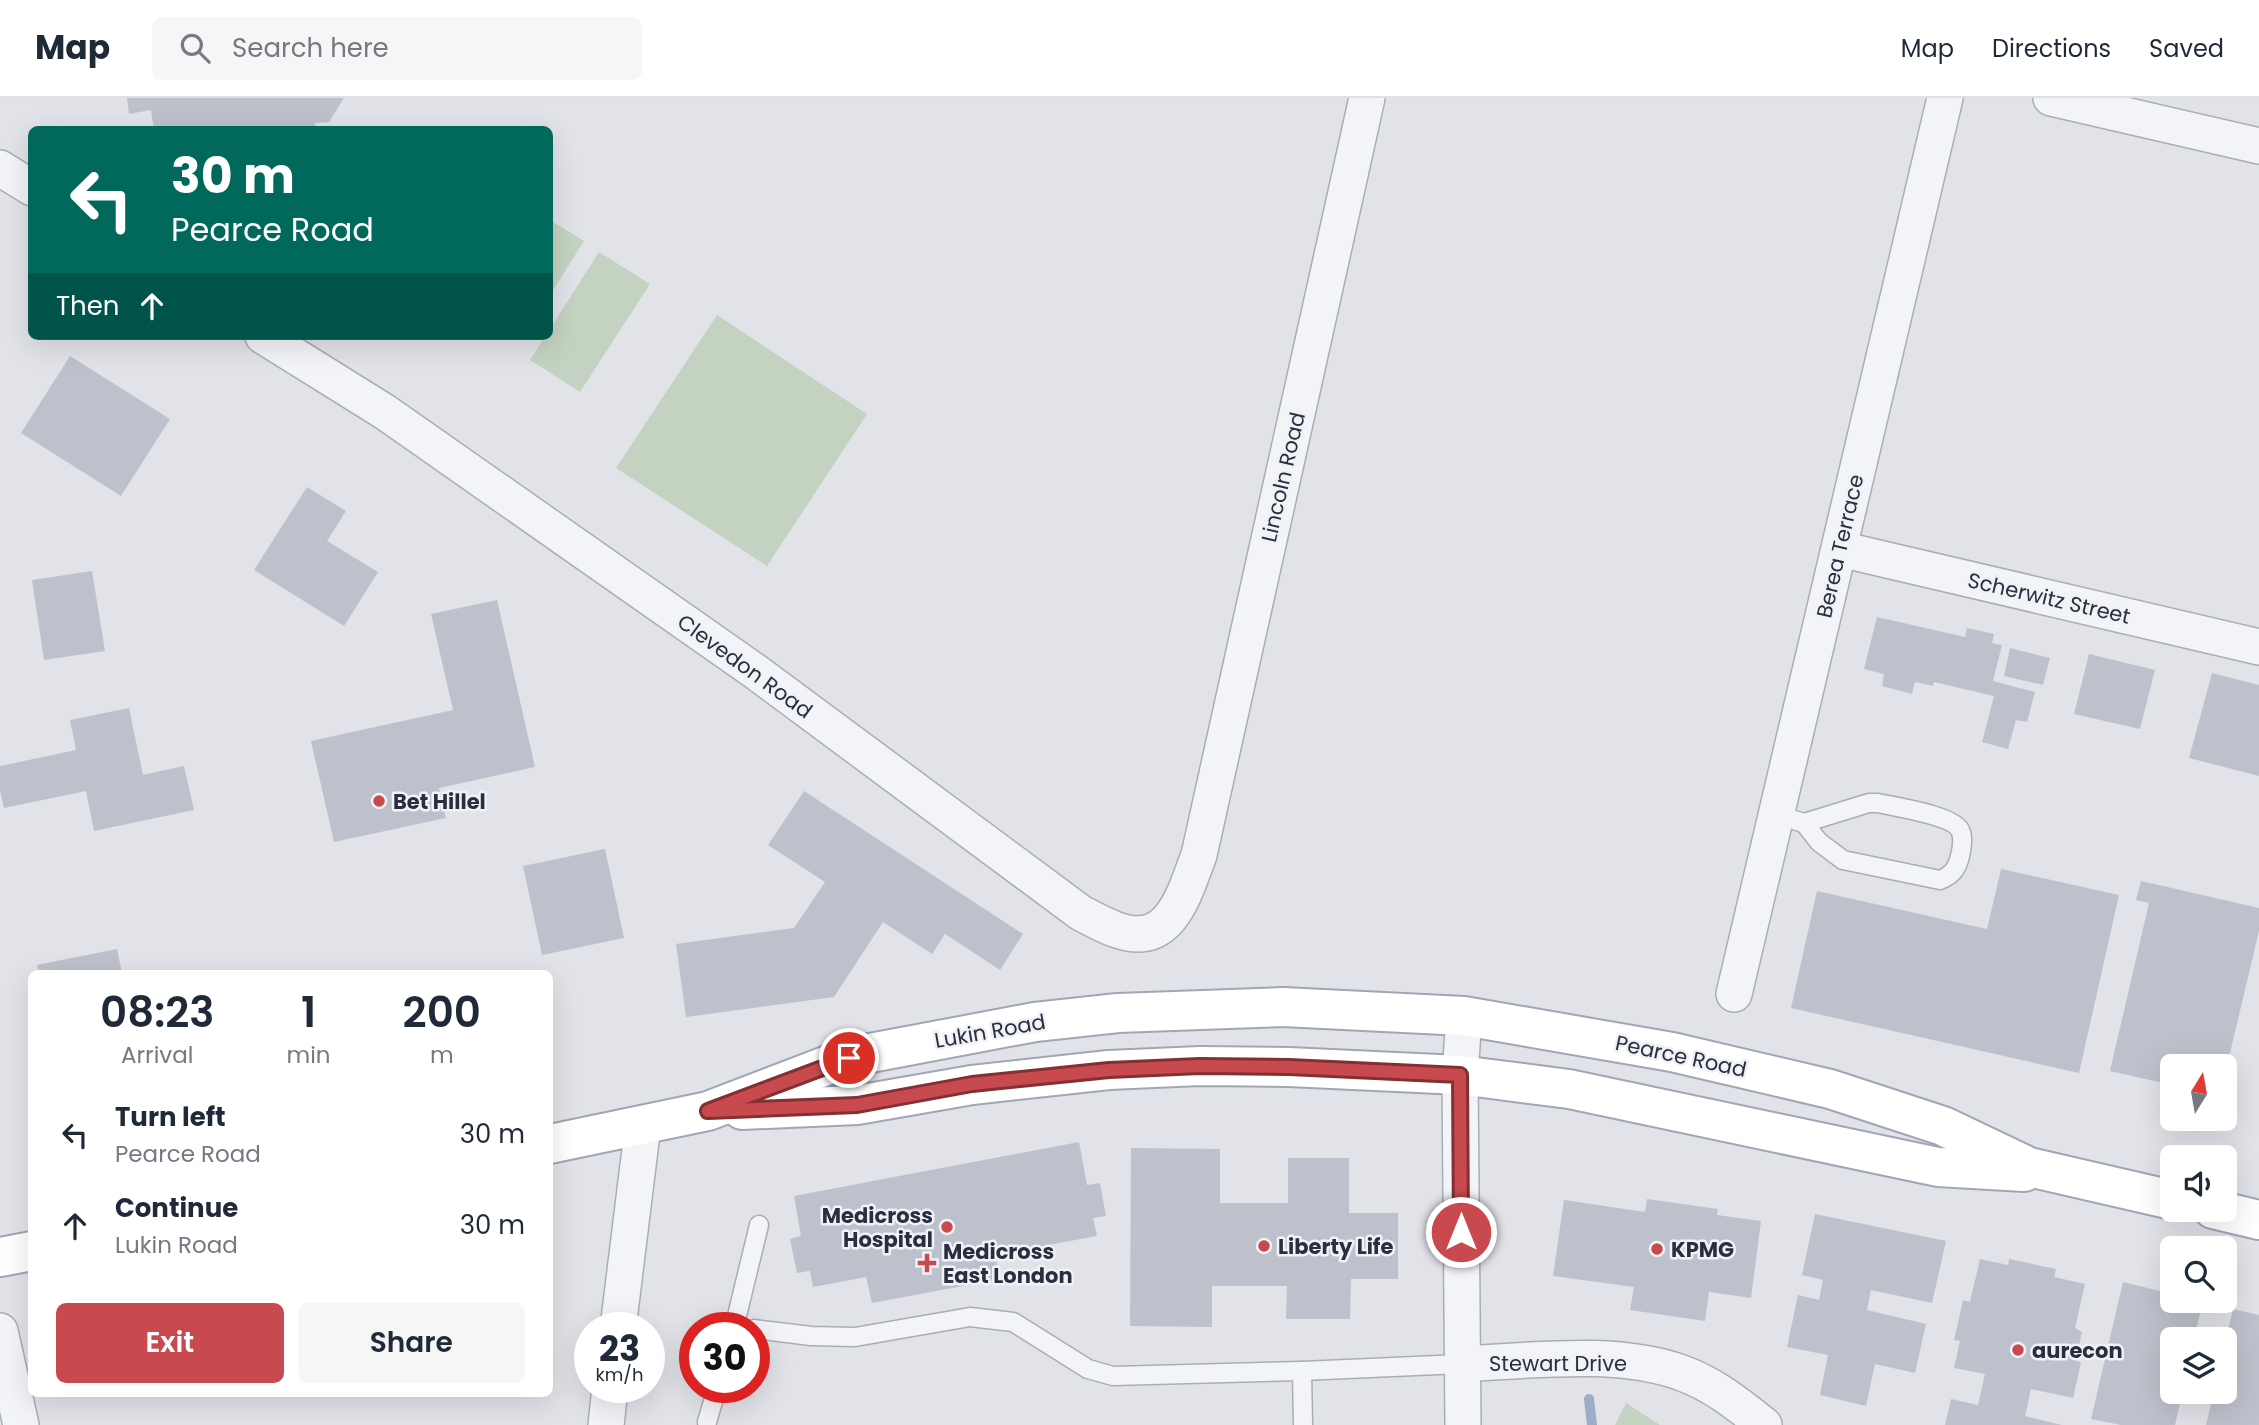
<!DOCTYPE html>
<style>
:root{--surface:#fff;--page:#f6f6f7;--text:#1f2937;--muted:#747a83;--line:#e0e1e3;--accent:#c94a4e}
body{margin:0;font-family:Poppins,sans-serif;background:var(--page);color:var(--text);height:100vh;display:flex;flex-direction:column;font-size:26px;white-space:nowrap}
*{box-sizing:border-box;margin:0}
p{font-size:23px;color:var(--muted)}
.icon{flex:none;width:38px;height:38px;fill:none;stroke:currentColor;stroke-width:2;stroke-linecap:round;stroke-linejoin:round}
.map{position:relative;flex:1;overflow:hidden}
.details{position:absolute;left:28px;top:872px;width:525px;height:427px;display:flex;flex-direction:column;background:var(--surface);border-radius:10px;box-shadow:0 7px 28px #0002}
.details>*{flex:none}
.top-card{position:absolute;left:28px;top:28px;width:525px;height:214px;border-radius:10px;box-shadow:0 7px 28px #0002;background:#00695c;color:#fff;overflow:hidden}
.needle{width:46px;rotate:11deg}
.tools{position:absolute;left:2160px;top:956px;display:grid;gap:14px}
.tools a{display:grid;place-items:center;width:77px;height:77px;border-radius:10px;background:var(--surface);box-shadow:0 7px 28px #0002;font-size:35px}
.speed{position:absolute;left:574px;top:1214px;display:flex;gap:14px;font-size:35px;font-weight:700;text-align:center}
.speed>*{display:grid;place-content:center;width:91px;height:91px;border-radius:50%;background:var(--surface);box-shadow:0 7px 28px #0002;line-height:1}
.speed small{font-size:18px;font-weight:400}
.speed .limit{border:10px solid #d22;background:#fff;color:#111}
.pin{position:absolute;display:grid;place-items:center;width:60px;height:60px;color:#fff;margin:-30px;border:4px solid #fff;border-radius:50%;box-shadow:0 2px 7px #0007}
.me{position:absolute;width:77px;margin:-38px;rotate:0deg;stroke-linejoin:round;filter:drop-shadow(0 0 5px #0008)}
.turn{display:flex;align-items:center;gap:24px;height:147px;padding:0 28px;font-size:32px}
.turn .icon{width:91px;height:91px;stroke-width:2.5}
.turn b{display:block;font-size:49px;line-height:60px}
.then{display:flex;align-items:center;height:66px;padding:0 28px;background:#0003;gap:14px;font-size:26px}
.eta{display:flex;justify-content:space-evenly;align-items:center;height:119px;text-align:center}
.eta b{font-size:42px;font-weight:600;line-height:49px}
.primary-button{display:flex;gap:14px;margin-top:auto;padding:14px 28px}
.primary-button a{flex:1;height:80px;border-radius:10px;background:var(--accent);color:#fff;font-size:28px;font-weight:600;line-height:80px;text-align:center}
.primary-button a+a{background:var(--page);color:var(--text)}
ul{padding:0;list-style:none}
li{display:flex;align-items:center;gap:21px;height:91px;padding:0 28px}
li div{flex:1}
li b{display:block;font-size:26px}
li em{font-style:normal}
header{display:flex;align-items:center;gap:42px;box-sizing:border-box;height:98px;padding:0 35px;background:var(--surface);border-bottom:2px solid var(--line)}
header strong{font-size:33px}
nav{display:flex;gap:38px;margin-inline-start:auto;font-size:24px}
.search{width:490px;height:63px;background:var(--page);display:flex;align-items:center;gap:18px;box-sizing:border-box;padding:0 24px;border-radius:10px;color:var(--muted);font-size:26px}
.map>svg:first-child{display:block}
.green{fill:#c4d2c2}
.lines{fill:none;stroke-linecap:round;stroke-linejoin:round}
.stream{stroke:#9dacc7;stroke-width:10}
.building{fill:#bec1cb}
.lane-casing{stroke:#aaadb6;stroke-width:21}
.street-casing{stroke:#aaadb6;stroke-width:38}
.primary-casing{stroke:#a0a6b4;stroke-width:42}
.lane{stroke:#f3f4f7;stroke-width:18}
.street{stroke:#f3f4f7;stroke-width:35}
.primary{stroke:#fff;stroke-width:38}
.route-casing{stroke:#833033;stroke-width:18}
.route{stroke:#c94a4e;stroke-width:12}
.poi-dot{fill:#c94a4e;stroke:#f0f2f6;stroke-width:2.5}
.labels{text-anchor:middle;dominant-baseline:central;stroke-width:5;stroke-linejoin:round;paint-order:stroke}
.street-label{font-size:21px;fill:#2a2f40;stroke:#f0f2f6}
.poi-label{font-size:21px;font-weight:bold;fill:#2a2f40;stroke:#f0f2f6;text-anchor:start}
</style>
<header>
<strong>Map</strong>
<div class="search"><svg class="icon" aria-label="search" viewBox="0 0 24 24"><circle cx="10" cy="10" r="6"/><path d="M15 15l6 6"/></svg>Search here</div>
<nav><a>Map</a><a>Directions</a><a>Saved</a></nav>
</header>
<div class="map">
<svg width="2259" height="1327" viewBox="0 0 2259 1327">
<rect width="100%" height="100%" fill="#e1e3e9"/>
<g class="green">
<path d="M550,122L584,143L550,197Z"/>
<path d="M599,154L650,186L580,294L530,262L545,238H550V231Z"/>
<path d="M717,217L867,316L767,468L616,370Z"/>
<path d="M1626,1305L1660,1327H1615Z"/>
</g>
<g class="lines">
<path class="stream" d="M1589,1301L1592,1327"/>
</g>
<g class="building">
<path d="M127,0H344L329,24L315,25L316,32H154L151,12L129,16Z"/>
<path d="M70,258L170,321L121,398L21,335Z"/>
<path d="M307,389L346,413L327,443L378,474L344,528L254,472Z"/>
<path d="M92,473L105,553L44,562L32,482Z"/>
<path d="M497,502L535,669L439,690L446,720L334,744L311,643L453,612L431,516Z"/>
<path d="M1877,519L1965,539L1967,530L1994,536L1992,545L2002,547L1993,583L2035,594L2027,624L2016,622L2008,651L1982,644L1994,598L1934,584L1933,588L1915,584L1912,596L1882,588L1884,576L1864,571Z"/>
<path d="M2010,550L2050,560L2043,587L2004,578Z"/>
<path d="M2089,556L2155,572L2140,631L2074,616Z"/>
<path d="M2212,575L2259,587V678L2189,660Z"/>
<path d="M129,610L143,677L184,668L194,712L94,733L86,693L4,710L0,692V668L76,652L70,622Z"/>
<path d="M804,693L1023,836L1000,872L945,836L932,856L883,824L834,899L686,919L676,846L794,830L825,784L768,747Z"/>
<path d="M605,751L624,840L542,857L523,768Z"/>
<path d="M2001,771L2119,797L2079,975L1791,910L1817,793L1987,831Z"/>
<path d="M2141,783L2259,810V833L2225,976L2224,968H2172V987L2110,973L2149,805L2136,802Z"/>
<path d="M117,851L122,875H39L37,867Z"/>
<path d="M1079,1044L1087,1087L1100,1085L1106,1118L1093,1120L1097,1138L995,1157L1000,1181L872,1205L866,1179L813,1189L810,1173L797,1175L790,1141L801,1138L794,1098Z"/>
<path d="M1131,1050L1220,1051V1105H1288V1060H1349V1115H1398V1181H1351L1350,1221H1286L1287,1188H1212V1229L1130,1228Z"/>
<path d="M1647,1101L1718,1111L1717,1117L1761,1123L1751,1200L1709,1194L1705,1223L1630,1212L1634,1189L1553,1178L1564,1102L1645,1114Z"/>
<path d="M1815,1116L1946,1143L1932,1205L1871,1192L1867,1212L1926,1226L1915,1275L1875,1266L1866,1308L1820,1297L1828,1257L1787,1249L1798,1197L1819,1202L1823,1182L1802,1177Z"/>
<path d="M1980,1161L2008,1167L2009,1161L2056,1171L2054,1179L2085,1186L2075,1230L2082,1234L2076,1262L2081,1265L2073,1300L2031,1291L2025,1318L2062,1327H1945L1951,1301L1978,1307L1985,1276L1954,1270L1960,1243L1954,1242L1963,1202L1970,1204Z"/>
<path d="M2123,1184L2172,1196V1202H2203L2194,1241H2172V1293H2183L2175,1327H2121L2091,1321Z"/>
<path d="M2233,1211L2259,1217V1327H2206L2214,1293H2224V1248Z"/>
</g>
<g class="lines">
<defs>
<g id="lane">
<path d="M1777,717L1804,725L1869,705H1878C1895,709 1952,717 1960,732C1964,740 1962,750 1960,758C1957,771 1952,777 1940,782L1843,762L1819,744L1804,725"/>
<path d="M734,1230L759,1127"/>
<path d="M754,1231L811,1238L855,1239L970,1219L1013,1224L1088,1271L1113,1278L1302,1273L1461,1266"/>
<path d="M1302,1273L1303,1327"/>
<path d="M707,1324L717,1290"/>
</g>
<g id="street">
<path d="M2051,0L2259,48"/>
<path d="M0,70L32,90"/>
<path d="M263,238L385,314L756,574L1081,815C1093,821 1105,828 1117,832C1171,851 1184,796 1199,757L1367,0"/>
<path d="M1840,451L2259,549"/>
<path d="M1734,896L1945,0"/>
<path d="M618,1230L643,1027"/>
<path d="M0,1233L21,1327"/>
<path d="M1461,1266C1531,1263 1616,1251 1682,1275C1713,1286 1739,1307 1764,1327"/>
<path d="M606,1327L610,1290"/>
<path d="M1463,1327L1460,977L1464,918"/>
</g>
<g id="primary">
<path d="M742,1012L857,1007L972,987L1109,972L1200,968L1289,969L1460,977L1569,991L1938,1069L2024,1074"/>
<path d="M550,1046L708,1013L849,959L1035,924L1118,915L1283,909L1464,918L1672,954L1830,991L1943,1028L2029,1069L2172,1102"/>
<path d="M2213,1111L2259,1122"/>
<path d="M0,1159L32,1153"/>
</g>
</defs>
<use href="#lane" class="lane-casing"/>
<use href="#street" class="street-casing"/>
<use href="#primary" class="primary-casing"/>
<use href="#lane" class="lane"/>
<use href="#street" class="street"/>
<use href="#primary" class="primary"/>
</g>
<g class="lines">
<defs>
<path id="route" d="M849,960L708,1013L857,1007L972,986L1109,972L1200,968L1289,969L1460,977L1461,1134"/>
</defs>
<use href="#route" class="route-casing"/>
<use href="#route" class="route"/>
</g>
<g class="poi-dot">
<circle cx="379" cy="703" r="7"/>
<circle cx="947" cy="1129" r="7"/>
<circle cx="1264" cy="1148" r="7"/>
<circle cx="1657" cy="1151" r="7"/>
<path d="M923.5 1154.5h7v7h7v7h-7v7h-7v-7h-7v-7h7z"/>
<circle cx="2018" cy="1252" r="7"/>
</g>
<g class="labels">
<g class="street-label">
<text transform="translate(1283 379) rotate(-77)">Lincoln Road</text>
<text transform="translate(1840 448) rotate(-77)">Berea Terrace</text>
<text transform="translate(2049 500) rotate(13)">Scherwitz Street</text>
<text transform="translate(745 568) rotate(36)">Clevedon Road</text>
<text transform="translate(990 933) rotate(-10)">Lukin Road</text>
<text transform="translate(1681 958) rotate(12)">Pearce Road</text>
<text x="1558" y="1265">Stewart Drive</text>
</g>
<g class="poi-label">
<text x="393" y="703">Bet Hillel</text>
<text x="933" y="1117" text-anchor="end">Medicross<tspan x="933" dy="24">Hospital</tspan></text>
<text x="1278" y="1148">Liberty Life</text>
<text x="1671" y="1151">KPMG</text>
<text x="943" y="1153">Medicross<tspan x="943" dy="24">East London</tspan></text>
<text x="2032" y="1252">aurecon</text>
</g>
</g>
</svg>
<div class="tools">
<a><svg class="needle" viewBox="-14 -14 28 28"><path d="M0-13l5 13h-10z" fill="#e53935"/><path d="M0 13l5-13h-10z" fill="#747a83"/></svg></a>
<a><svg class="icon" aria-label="sound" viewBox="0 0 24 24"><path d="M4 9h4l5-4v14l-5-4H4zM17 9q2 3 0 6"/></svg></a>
<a><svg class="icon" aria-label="search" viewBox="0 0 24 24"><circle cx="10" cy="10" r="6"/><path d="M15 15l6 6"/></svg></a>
<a><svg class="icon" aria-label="layers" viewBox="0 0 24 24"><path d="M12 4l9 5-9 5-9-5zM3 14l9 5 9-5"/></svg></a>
</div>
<div class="speed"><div>23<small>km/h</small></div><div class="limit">30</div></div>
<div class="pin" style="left:849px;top:960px;background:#d93025"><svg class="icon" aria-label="arrive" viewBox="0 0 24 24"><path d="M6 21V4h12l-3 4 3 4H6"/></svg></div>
<svg class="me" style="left:1461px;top:1134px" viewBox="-20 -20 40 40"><circle r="17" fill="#c94a4e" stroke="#fff" stroke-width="3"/><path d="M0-11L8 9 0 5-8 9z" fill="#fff"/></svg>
<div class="top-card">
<div class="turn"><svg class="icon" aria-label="left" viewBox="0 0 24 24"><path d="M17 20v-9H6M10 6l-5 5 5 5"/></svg><div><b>30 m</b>Pearce Road</div></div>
<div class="then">Then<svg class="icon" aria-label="ahead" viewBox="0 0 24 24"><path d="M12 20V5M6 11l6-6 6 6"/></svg></div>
</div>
<section class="details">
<div class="eta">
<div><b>08:23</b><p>Arrival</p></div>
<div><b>1</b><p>min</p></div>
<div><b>200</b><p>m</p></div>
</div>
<ul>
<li><svg class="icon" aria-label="left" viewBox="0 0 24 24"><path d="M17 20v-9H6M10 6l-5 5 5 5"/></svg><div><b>Turn left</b><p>Pearce Road</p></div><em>30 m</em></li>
<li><svg class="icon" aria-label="ahead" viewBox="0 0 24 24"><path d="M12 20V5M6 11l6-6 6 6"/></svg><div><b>Continue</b><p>Lukin Road</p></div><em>30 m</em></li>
</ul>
<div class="primary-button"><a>Exit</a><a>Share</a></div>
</section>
</div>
